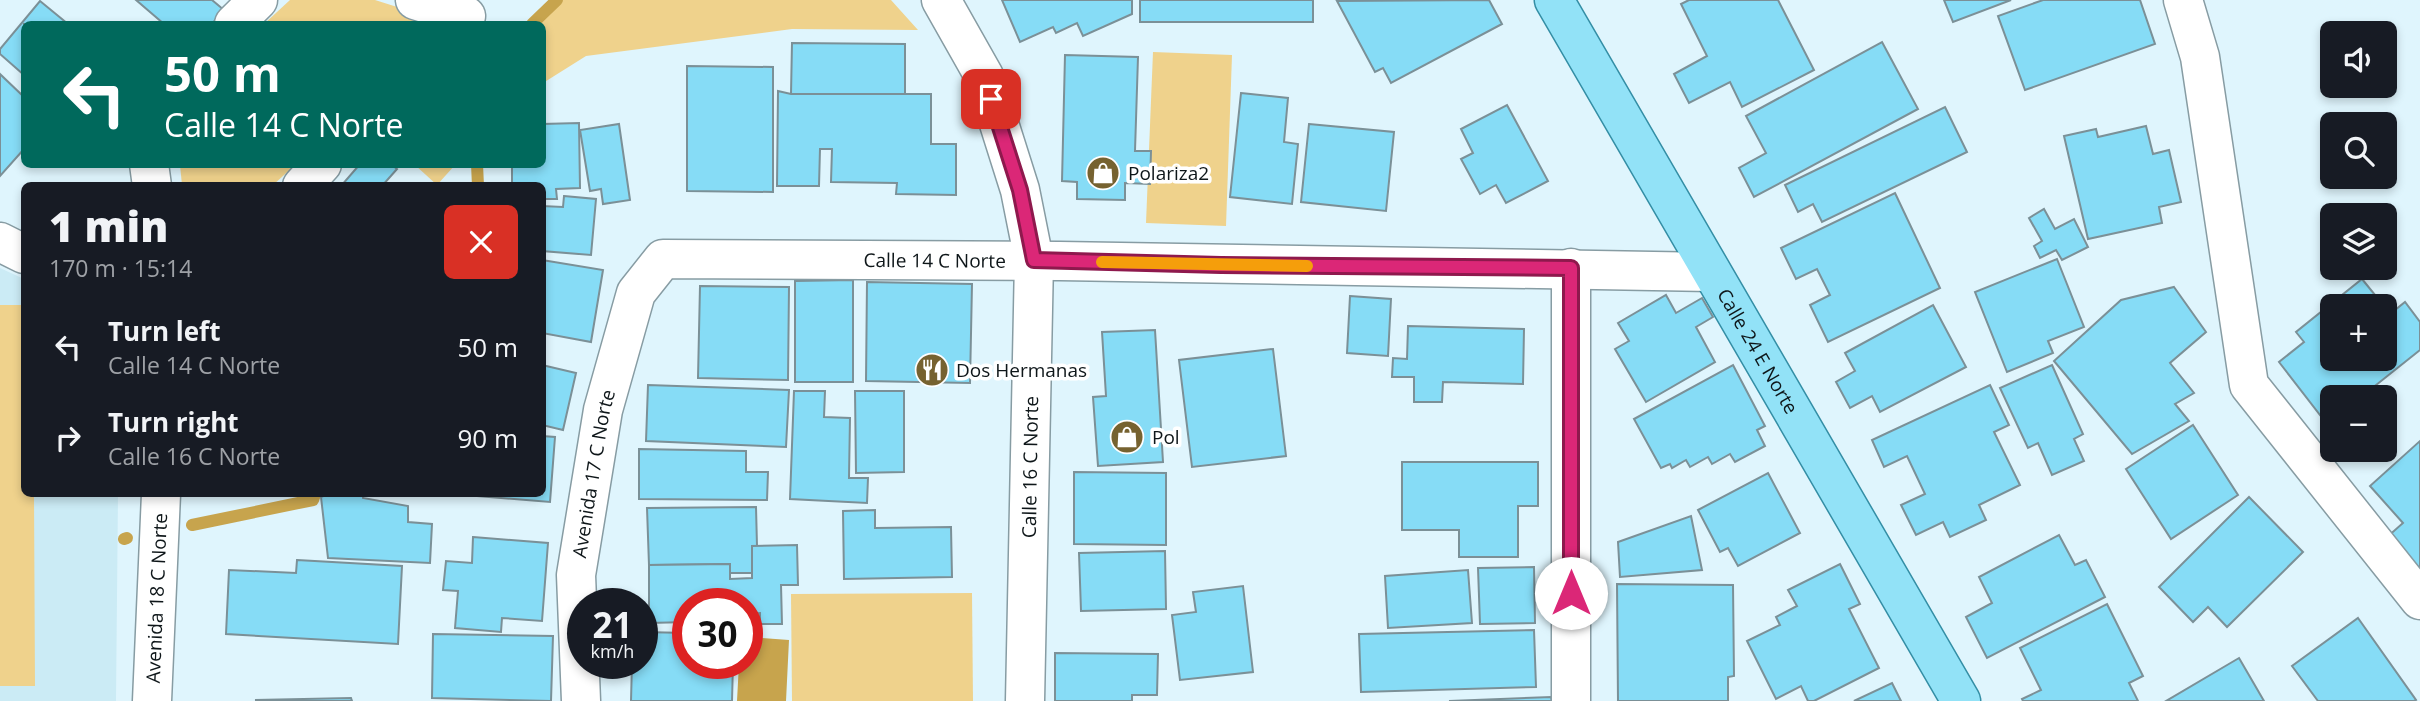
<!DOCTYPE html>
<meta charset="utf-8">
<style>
:root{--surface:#171b24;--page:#242831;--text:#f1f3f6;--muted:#9ea1a6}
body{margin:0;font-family:"Open Sans",sans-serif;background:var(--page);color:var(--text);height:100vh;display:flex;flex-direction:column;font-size:26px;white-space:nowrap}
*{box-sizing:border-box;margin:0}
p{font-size:23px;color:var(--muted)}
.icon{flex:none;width:38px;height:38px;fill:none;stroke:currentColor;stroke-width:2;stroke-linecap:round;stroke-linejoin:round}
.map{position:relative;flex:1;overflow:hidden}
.drawer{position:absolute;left:21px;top:182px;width:525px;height:315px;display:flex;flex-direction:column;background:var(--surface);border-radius:10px;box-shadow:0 4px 10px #0003}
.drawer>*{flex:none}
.guide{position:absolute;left:21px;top:21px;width:525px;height:147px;border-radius:10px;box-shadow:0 4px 10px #0003;background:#00695c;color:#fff;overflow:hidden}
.tools{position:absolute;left:2320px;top:21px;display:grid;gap:14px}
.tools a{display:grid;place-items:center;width:77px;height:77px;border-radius:10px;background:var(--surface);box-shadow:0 4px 10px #0003;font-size:35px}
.speed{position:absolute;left:567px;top:588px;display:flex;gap:14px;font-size:35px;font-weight:700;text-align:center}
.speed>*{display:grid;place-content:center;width:91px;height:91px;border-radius:50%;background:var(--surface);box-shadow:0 4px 10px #0003;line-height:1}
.speed small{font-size:18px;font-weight:400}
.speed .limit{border:10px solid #d22;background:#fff;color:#111}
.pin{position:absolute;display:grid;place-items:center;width:60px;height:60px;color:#fff;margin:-30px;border-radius:14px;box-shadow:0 4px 10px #0006}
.me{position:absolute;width:77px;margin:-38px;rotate:0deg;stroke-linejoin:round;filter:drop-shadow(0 0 5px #0008)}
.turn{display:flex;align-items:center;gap:24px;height:147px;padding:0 28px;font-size:32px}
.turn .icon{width:91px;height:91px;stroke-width:2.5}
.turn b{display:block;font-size:49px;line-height:60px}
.round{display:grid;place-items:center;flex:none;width:74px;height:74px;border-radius:10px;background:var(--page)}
.overview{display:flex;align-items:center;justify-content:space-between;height:119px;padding:0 28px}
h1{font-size:42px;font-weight:800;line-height:52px}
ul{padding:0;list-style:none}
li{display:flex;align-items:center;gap:21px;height:91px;padding:0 28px}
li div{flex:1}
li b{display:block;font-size:26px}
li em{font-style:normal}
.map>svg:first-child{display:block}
.built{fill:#cbebf5}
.green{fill:#efd28c}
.water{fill:#c7a44d}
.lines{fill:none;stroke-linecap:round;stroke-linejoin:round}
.stream{stroke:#c7a44d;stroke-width:12}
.building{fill:#86dcf6;stroke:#7b9097;stroke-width:2}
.minor-casing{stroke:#879ca3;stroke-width:41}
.major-casing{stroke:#348ea5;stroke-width:41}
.minor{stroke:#fff;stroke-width:38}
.major{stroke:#92e2f7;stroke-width:38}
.route-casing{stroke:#8e194d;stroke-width:18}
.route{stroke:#db2777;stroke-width:12}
.slow{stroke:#f59e0b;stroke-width:12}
.labels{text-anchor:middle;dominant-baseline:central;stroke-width:7;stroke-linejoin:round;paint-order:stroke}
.poi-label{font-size:19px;fill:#0e1619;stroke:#fff;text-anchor:start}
.street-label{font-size:19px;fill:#0e1619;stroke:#fff}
</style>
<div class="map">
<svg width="2420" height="701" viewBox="0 0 2420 701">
<rect width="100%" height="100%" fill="#dff5fd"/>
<path class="built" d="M0,268L24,279V494H118L116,701H0Z"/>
<g class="green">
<path d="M290,0H375L451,24H264Z"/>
<path d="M553,0H891L918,30L792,29L586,56L543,83L542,24H526Z"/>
<path d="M1153,52L1232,55L1226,226L1146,223Z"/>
<path d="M180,165V164L295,165L272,186L182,185Z"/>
<path d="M415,165H455L437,185Z"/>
<path d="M0,305H24V494H34L35,686H0Z"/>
<path d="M972,593L973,701H792L791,594Z"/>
</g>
<path class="water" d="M747,637L789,640L786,701H737L739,663H747Z"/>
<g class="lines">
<g class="stream">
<path d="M532,24L557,0"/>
<path d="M477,164L478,186"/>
<path d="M192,525L313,500L315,494"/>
<path d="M124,539L127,538"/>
</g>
</g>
<g class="building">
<path d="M136,0H212L224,10L212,24H164Z"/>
<path d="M1002,0H1132V14L1083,36L1077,23L1056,33L1053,27L1020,42Z"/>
<rect x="1140" y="0" width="173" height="22"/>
<path d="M1489,0L1502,24L1391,83L1383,68L1375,72L1337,1Z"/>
<path d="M1689,0H1778L1814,70L1742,107L1730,82L1689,103L1674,74L1707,56L1681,4Z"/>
<path d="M1944,0H2011L1953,22Z"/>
<path d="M2043,0H2140L2155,44L2025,90L1998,16Z"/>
<path d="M40,1L68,24H24V75L0,54V49Z"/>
<path d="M1882,42L1918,109L1754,197L1739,168L1766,153L1746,116Z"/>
<path d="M792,43L905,44V94H791Z"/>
<path d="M1065,55L1138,57L1135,151H1151L1150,184L1125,183V200L1077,199V182L1062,181Z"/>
<path d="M687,66L773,67V192L687,191Z"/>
<path d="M0,74L24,97V149L0,176Z"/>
<path d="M778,91L791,94H931V144H956V195L896,194L897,183L831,182L832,149H820L819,186H777Z"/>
<path d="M1241,93L1288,98L1284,142L1298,144L1292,204L1230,197Z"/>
<path d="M1507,105L1548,181L1506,203L1496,185L1480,194L1461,159L1473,153L1461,129Z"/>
<path d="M1945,107L1967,152L1822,222L1813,204L1798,212L1785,185Z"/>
<path d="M579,123L580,188L556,189L557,199H542V186H512V164H542V124Z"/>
<path d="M619,124L630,200L603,204L601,189L590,191L580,130Z"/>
<path d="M1309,124L1394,132L1386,211L1301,202Z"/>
<path d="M2146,126L2153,154L2169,150L2181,202L2159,207L2162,223L2088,239L2064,136L2096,129L2098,137Z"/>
<path d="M360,164H391L397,169L382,186H341Z"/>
<path d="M1895,193L1940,288L1828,342L1810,305L1830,295L1817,269L1796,279L1781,248Z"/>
<path d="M564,196L596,199L591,255L542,251V206L563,207Z"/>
<path d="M2044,209L2055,229L2074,219L2088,247L2062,260L2056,250L2040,258L2034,246L2042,241L2029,218Z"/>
<path d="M2057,259L2084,327L2048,341L2053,353L2007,372L1975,292Z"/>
<path d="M542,260L603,270L591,342L542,333Z"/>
<path d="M2362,279L2384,306H2333V359H2385V308L2390,314L2405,302L2420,322V350L2361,397H2333V419L2327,424L2279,362L2304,342L2296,332Z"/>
<path d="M853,280V382H795V281Z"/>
<path d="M867,282L972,284L970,383L866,381Z"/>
<path d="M700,286L789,287L788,380L698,378Z"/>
<path d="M2174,287L2206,332L2170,363L2194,393L2175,404L2189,421L2132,454L2054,361L2121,300Z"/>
<path d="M1666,295L1676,313L1702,298L1713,317L1696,327L1715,362L1646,402L1615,349L1629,341L1618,323Z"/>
<path d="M1350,296L1391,299L1388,356L1347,353Z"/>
<path d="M1933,305L1966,367L1880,412L1872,396L1850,408L1836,382L1855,371L1845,353Z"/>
<path d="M1408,326L1524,329L1523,384L1443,382L1442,402H1414V377H1392L1393,358L1407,359Z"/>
<path d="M1155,330L1163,462L1098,466L1093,397L1106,396L1102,332Z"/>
<path d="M1273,349L1286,456L1192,467L1179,360Z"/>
<path d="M542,365L576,373L563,430L542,425Z"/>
<path d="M1733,365L1765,426L1757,430L1765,446L1735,462L1730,454L1712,464L1708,457L1690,467L1686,460L1672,468L1670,464L1661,468L1634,419Z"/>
<path d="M2052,365L2083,434L2074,439L2084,461L2052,475L2038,443L2028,448L2000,388Z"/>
<path d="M648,385L789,390L786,447L646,441Z"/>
<path d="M1990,385L2009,425L1994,432L2020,485L1979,505L1986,520L1950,537L1943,522L1916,535L1901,505L1925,494L1907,456L1884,467L1872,440Z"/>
<path d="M794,391H825L824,417L850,418L849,478H868L867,503L790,499Z"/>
<path d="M855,391H904V472L856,473Z"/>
<path d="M2193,425L2238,495L2171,539L2126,469Z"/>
<path d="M542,436L555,437L550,502L465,495L542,494Z"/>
<path d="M2420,441V575L2386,538L2403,523L2370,486Z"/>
<path d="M639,449L746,451V472H768L767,500L639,499Z"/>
<path d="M1402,462H1538V506H1518V557H1459V530H1402Z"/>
<path d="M1074,472L1166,473V545L1074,544Z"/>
<path d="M1768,473L1800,533L1738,566L1728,548L1720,552L1698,510Z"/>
<path d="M328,494H363V498L408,506V522L432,524L430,563L328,558L321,497Z"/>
<path d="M2249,497L2303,552L2227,627L2208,607L2193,622L2159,587Z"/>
<path d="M756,507L757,546H752V573H730V564L649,565L647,508Z"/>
<path d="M875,510V528L951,527L952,577L844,579L843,511Z"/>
<path d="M1691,516L1702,570L1620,577L1618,542Z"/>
<path d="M2059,535L2075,565L2086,560L2105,597L1987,658L1966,617L1992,603L1979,577Z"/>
<path d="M473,537L548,543L542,621L502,618L501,632L455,628L458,591L443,590L446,561L472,563Z"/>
<path d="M797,545L798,585H781L782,624H760V613L747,614V604H688V622L649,623V565L730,564V579L752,578V546Z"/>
<path d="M1165,551L1166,609L1081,611L1079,553Z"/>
<path d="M297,560L402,566L398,644L226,634L229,570L296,573Z"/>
<path d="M1840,564L1860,604L1849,609L1879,668L1814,701H1808L1801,686L1776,699L1747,641L1780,625L1776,617L1797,606L1788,590Z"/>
<path d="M1534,567L1535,623L1480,624L1478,568Z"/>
<path d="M1468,570L1472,623L1388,628L1385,576Z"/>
<path d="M1617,584L1733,585L1734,676L1728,677V701H1618Z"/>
<path d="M1243,586L1253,672L1180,680L1172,615L1196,612L1193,592Z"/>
<path d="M2107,604L2143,676L2129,683L2138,701H2023L2022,699L2041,690L2020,648Z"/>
<path d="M2358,618L2416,700L2414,701H2318L2292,666Z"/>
<path d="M1534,630L1536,687L1361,692L1359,634Z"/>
<path d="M642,632L688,633V663H733L732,701H631L632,663H642Z"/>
<path d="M433,634L553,636L551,701L432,698Z"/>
<path d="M1055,653L1158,654L1157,695H1132V701H1055Z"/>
<path d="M2239,658L2264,701H2166Z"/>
<path d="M1892,683L1901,701H1854Z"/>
<path d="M1551,697L1552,701H1449Z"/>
<path d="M351,698L352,701L255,700Z"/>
</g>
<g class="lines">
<defs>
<g id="minor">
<path d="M415,0L466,16"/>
<path d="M941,0L984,76L1020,190L1034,260L1025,701"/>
<path d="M2183,0L2200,57L2249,385L2420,600"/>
<path d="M234,24L258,0"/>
<path d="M149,164L152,186"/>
<path d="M302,186L322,164"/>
<path d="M0,242L24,254"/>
<path id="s1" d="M152,701L161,494"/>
<path id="s2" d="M581,701L576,575L603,410L636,293L663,259L1060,261L1711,272"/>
<path d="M1571,701V268"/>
</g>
<g id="major">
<path id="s3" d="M1554,0L1961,701"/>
</g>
</defs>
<use href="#minor" class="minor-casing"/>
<use href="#major" class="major-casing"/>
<use href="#minor" class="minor"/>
<use href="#major" class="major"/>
</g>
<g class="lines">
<defs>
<path id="route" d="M991,99L1020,190L1034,260L1221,265L1571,268V593"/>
</defs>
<use href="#route" class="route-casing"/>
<use href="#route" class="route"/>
<path class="slow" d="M1102,262L1307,266"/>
</g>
<defs>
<symbol id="shop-disc" viewBox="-11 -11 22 22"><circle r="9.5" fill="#766230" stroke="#fff"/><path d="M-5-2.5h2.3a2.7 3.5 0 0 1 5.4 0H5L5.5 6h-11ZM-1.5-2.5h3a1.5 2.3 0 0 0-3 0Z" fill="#fff"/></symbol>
<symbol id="restaurant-disc" viewBox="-11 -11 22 22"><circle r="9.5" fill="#766230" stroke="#fff"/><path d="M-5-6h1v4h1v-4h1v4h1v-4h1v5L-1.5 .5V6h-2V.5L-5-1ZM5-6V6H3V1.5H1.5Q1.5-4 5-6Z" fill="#fff"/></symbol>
</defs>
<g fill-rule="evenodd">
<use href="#shop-disc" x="1084" y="154" width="38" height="38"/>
<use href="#restaurant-disc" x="913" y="351" width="38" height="38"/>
<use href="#shop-disc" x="1108" y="418" width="38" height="38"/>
</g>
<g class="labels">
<g class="poi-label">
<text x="1128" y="173">Polariza2</text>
<text x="956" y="370">Dos Hermanas</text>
<text x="1152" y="437">Pol</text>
</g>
<g class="street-label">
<text stroke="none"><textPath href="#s2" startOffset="730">Calle 14 C Norte</textPath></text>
<text stroke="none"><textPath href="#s3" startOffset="406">Calle 24 E Norte</textPath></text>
<text transform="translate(1030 467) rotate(-89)">Calle 16 C Norte</text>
<text stroke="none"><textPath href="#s2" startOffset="229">Avenida 17 C Norte</textPath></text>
<text stroke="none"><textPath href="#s1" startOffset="103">Avenida 18 C Norte</textPath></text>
</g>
</g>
</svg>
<div class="tools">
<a><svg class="icon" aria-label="sound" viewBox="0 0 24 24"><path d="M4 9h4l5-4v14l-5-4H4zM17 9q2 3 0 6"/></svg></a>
<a><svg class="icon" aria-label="search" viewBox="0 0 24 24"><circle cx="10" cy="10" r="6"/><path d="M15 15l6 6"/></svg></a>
<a><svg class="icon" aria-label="layers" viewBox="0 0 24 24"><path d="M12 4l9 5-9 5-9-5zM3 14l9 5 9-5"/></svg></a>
<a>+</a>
<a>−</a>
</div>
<div class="speed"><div>21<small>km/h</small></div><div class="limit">30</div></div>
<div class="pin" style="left:991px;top:99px;background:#d93025"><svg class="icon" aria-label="arrive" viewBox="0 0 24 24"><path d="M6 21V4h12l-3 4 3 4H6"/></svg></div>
<svg class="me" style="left:1571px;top:593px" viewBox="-20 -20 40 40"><circle r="19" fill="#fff"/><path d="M0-13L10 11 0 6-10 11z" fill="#db2777"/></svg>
<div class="guide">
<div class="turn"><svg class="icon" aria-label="left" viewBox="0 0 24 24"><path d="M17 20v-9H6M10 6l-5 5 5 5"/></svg><div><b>50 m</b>Calle 14 C Norte</div></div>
</div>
<section class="drawer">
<div class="overview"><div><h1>1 min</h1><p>170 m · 15:14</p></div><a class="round" style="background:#d93025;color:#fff"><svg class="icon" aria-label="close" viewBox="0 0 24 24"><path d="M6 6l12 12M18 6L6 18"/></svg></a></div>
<ul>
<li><svg class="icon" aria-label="left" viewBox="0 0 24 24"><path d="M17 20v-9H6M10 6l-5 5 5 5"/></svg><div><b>Turn left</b><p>Calle 14 C Norte</p></div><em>50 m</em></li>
<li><svg class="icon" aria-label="right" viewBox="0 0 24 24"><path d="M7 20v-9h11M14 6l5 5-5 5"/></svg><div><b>Turn right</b><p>Calle 16 C Norte</p></div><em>90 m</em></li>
</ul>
</section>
</div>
